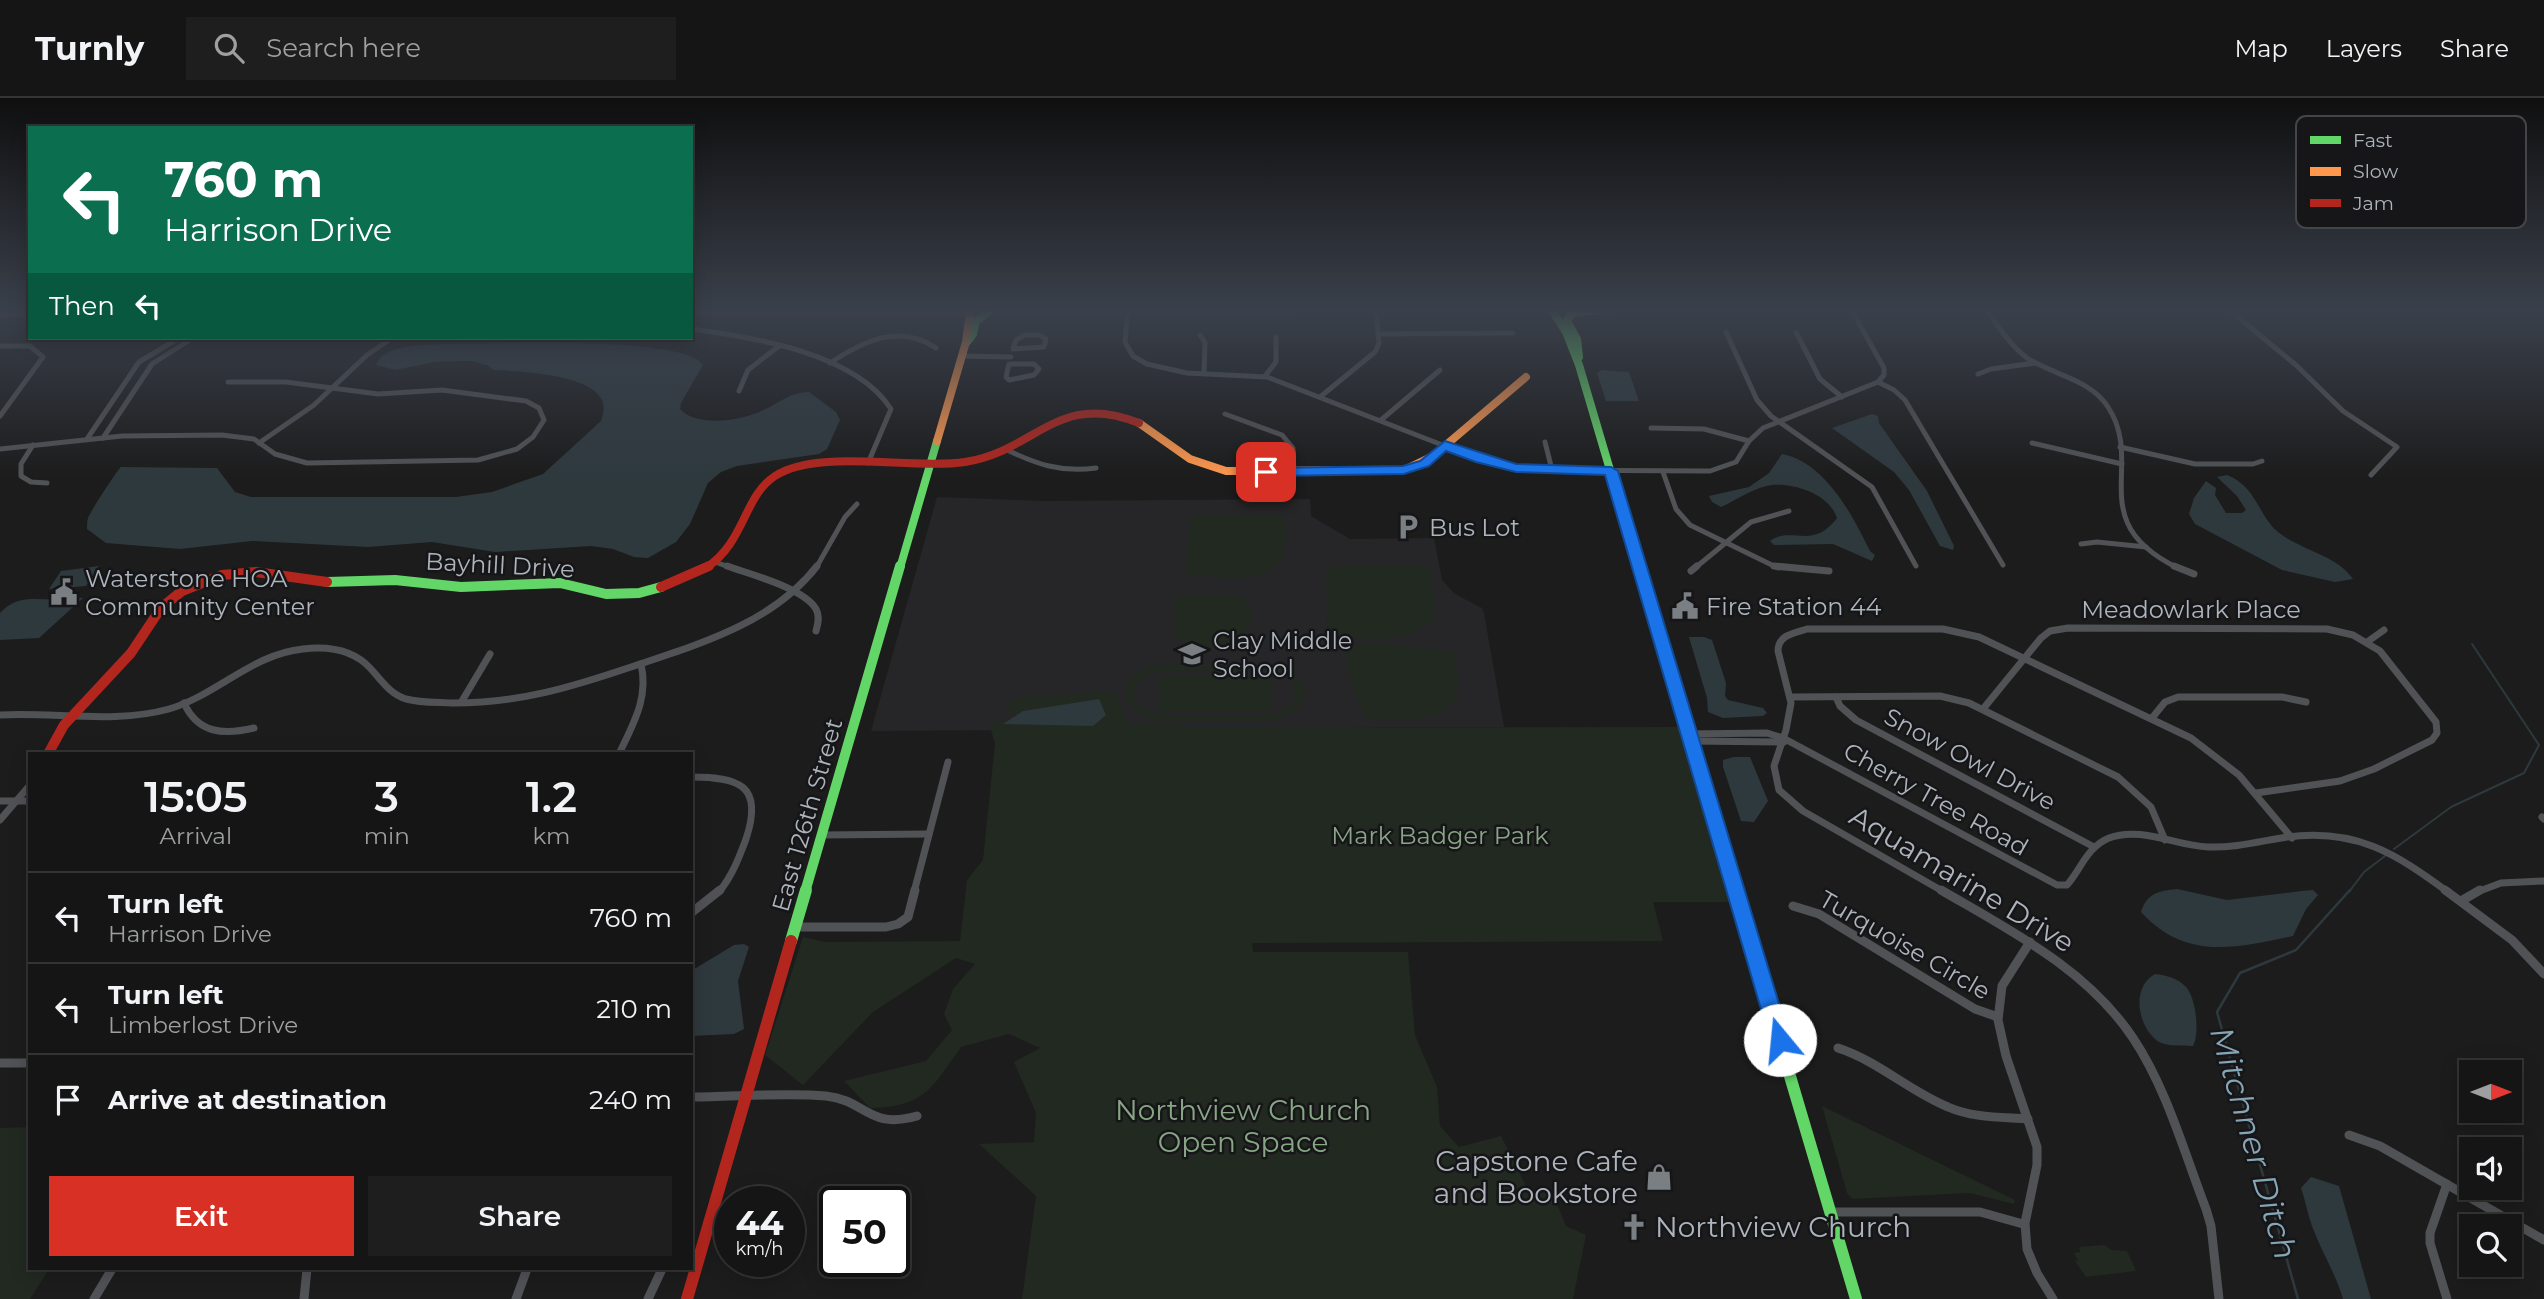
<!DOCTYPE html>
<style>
:root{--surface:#151515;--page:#1e1e1e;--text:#f1f3f6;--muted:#9d9fa0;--line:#343434;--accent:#d93025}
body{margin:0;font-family:Montserrat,sans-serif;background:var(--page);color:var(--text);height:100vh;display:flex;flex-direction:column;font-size:26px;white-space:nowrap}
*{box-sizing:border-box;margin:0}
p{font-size:23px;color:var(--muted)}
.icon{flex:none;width:38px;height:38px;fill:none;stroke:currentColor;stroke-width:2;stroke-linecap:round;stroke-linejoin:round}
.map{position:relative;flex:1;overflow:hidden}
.side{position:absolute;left:28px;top:654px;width:665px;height:518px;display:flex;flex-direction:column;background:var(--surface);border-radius:0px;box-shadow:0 4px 18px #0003,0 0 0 2px var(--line)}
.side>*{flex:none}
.banner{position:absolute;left:28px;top:28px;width:665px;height:214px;border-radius:0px;box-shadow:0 4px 18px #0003,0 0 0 2px var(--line);background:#0b6e4f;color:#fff;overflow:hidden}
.needle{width:46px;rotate:90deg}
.tools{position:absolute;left:2459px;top:962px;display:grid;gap:14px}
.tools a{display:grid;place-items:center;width:63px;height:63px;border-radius:0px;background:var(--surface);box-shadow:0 4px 18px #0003,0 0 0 2px var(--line);font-size:35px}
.speed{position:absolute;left:714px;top:1088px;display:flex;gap:14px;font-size:35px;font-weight:700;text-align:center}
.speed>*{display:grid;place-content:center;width:91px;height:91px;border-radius:50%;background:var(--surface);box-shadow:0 4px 18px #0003,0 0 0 2px var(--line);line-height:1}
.speed small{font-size:18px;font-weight:400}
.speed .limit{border:4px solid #111;border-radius:10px;background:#fff;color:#111}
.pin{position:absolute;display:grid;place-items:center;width:60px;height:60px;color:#fff;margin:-30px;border-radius:14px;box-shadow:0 4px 10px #0006}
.me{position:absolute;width:77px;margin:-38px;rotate:343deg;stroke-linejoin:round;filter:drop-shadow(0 0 5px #0008)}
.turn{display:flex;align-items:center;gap:24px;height:147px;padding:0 21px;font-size:32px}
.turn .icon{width:91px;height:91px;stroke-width:2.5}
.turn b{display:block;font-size:49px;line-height:60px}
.then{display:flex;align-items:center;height:66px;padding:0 21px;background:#0003;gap:14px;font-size:26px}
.eta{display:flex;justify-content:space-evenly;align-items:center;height:119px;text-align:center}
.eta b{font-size:42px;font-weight:600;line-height:49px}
.button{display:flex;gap:14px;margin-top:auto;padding:14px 21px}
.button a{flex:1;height:80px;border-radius:0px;background:var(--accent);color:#fff;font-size:28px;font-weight:600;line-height:80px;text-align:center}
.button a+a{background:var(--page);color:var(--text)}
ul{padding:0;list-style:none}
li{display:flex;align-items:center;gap:21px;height:91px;padding:0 21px;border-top:2px solid var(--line)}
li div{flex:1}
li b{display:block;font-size:26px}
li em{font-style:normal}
header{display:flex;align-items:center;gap:42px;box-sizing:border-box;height:98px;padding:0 35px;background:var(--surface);border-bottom:2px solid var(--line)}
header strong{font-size:33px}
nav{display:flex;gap:38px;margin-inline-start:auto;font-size:24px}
.search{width:490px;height:63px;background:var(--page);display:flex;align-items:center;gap:18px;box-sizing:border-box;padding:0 24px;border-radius:0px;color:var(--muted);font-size:26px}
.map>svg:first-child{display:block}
.built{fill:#262628}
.green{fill:#212921;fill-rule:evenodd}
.water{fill:#2e393e}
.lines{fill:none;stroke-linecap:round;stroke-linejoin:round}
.stream-far1{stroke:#2e393e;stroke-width:2}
.stream{stroke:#2e393e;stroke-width:2.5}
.street-far2{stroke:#505255;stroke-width:5}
.street-far1{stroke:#505255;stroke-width:7}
.street{stroke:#505255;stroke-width:9}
.fast-far2{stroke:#63d668;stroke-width:8}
.fast-far1{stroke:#63d668;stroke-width:10}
.fast{stroke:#63d668;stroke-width:12}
.slow-far2{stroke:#ff974d;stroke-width:8}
.slow-far1{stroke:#ff974d;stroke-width:10}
.slow{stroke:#ff974d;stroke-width:12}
.jam-far2{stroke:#b3261e;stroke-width:8}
.jam-far1{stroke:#b3261e;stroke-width:10}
.jam{stroke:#b3261e;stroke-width:12}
.route{fill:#1a73e8;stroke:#114b97;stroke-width:2}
.labels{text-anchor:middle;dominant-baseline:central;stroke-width:5;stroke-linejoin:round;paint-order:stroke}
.poi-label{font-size:24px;fill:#adb4bc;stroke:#161618;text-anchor:start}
.street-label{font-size:24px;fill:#adb4bc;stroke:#161618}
.park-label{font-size:24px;fill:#88a685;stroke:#161618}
.near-street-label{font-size:28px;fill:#adb4bc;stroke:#161618}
.near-park-label{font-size:28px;fill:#88a685;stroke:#161618}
.near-poi-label{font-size:28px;fill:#adb4bc;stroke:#161618;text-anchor:end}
.near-water-label{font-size:32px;font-style:italic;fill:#86a6b6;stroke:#161618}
.key{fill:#161618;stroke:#434549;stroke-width:2}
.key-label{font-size:19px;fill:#adb4bc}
</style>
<header>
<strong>Turnly</strong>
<div class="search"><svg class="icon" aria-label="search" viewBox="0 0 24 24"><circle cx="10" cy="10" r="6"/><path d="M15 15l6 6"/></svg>Search here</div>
<nav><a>Map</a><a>Layers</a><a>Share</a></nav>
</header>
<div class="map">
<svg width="2544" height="1201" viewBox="0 0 2544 1201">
<rect width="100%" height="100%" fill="#1c1c1c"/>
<path class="built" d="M937,399L1042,403L1310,401L1311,418L1350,441L1434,440L1442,482L1455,496L1482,510L1484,515L1504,629L871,633Z"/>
<g class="green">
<path d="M1196,417H1282C1304,492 1236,480 1186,477L1190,420Z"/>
<path d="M1335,467H1424L1431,472L1435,518C1415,550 1361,539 1328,539L1326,474Z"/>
<path d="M1182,497H1240C1272,527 1232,551 1201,548C1191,548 1183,544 1174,540L1175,500Z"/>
<path d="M1357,545L1387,546L1454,554C1455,566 1459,581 1458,593C1453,628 1389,622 1365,622L1348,575L1346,553Z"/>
<path d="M1296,566V572H1291L1304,586L1307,594L1299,610L1274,623H1158C1127,617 1108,586 1145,571C1164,564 1185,567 1204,567C1235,567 1265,567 1296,566ZM1166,573L1266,572L1277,574L1292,583L1296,598L1287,611L1273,617H1163L1143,612L1134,598L1138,584L1154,574Z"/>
<path d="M1271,576V613L1158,614L1160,577Z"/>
<path d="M1115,592L1128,625L1179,626L1180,630L1682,629L1734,804H1653L1663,843L1252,845L1253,854H1408L1415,937L1437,989L1440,1028L1459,1049L1501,1038L1528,1092L1552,1094L1566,1128L1586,1137L1573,1201H1022L1036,1098L979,1046L1034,1044L1036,1015L1014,964L1040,950L1009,936L961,949C932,990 925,1009 870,1010L844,983L926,963L952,932L944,916L953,891L975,866L956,860L873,914L803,987L765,957L803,839L825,844L960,843L967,782L983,762L995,645L989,626L1018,619L1004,608L1015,600Z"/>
<path d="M1822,1008L2015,1102L2014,1106L1970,1095L1852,1101L1847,1095Z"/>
<path d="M30,1029V1171H49L30,1201H0V1030Z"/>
<path d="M2104,1147L2112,1152L2127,1153L2136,1173L2086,1179L2075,1163L2078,1162L2074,1155L2080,1154L2079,1149Z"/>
</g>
<g class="water">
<path d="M445,246C485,246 686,237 703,267L681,305L680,311C696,329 739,323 759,314C777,307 789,294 809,294L836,314L840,322L827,351L819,356L737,368L721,374L708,385L690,426L676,444L648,460L634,459L613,451L591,448L495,454L432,444L368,449L252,443L180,451L106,445L87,431C87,428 87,423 88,420C90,414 118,371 121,369L217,370L235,394L251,399H456L492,394L543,376L601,323C603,317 605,309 602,302C590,276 519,273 494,272L487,267L470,263L435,264L395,272L376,267C382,246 426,247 445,246Z"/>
<path d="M1602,272L1629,274L1639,303H1606L1597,275Z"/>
<path d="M1872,316L1878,318L1879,325L1927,393L1954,448L1953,452L1940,448L1909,392L1894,374L1832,330Z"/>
<path d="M1782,356C1825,364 1853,418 1870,453L1875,457L1872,463L1833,446L1774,447L1770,443C1792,427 1812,453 1837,420C1829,396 1795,385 1772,387C1755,389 1736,402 1721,409L1712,404L1709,398L1749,389L1769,375Z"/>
<path d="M2227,377C2257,389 2259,419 2278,434C2300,452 2337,457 2353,481L2335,484L2282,472L2195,426L2189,416L2194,400L2206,383L2216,390L2215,397L2226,415H2242L2246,412L2237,398L2217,379Z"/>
<path d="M99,468L86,488L49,491L61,473Z"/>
<path d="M73,499L83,500L39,540L0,542V515C22,491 46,507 73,499Z"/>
<path d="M1689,539H1704L1712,542L1726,585L1725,598L1728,602L1763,610L1767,615L1763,618L1723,620L1708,614L1707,600Z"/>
<path d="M1099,601L1106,617L1093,628L1003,626L1023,613Z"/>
<path d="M1734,659H1750L1768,703L1754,724L1741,723L1723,669V662Z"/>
<path d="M2177,791L2227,802L2302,793L2313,792L2318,797L2306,811L2293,838C2235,850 2186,863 2141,814C2147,795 2158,793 2177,791Z"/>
<path d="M744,846L749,849L738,883L744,931L734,936L691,938V873L734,847Z"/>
<path d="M2155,876C2165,877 2178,880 2186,889C2196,900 2200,935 2193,948C2183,947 2168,949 2159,944C2138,930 2130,890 2155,876Z"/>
<path d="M2311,1079L2339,1088L2371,1201H2343C2336,1177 2323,1156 2314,1133C2308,1119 2306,1104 2301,1090Z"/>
</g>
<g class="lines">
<g class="stream-far1">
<path d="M2394,751L2451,709L2524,675L2539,647L2472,546"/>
<path d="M2349,794L2364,774L2385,758"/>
</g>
<path class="stream" d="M2298,1201L2217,914L2240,875L2296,852L2350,792"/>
<g class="street-far2">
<path d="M1128,211L1125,244L1133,258L1147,266L1187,275L1267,279L1481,362L1530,372L1710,373L1736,364L1749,343L1763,330L1878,284L1884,277V270L1851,211"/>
<path d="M1986,211C1998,228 2010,247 2027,260C2053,277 2090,281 2108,309C2146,367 2082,423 2178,470"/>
<path d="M2228,211L2296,267L2343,313L2397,349L2371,377"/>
<path d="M691,231C753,239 855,255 891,311L868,365"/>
<path d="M1726,234L1757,302L1771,318L1872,389L1916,468"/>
<path d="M1796,234L1820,281L1842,299"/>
<path d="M1378,236L1513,235"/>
<path d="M1025,237H1039L1046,241L1044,249L1013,251L1016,242Z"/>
<path d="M1200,237L1205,244L1204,275"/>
<path d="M0,248H30L43,259L0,318"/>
<path d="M962,258L1011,259"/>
<path d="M830,265C863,243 900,225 936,250"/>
<path d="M1009,266H1034L1039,271L1034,277L1009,282L1006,279Z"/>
<path d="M1978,276L1991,271L2035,265"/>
<path d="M1265,278L1276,264V239"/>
<path d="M1878,284L1894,292L1905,302L2003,467"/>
<path d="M739,293L748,272L779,248"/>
<path d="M1320,299L1375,254L1379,245L1376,211"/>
<path d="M1225,316L1282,337L1293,350L1294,374"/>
<path d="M1381,322L1440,272"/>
<path d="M1651,330L1704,331L1749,343"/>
<path d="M103,340L152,266L193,240"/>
<path d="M87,341L139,264L179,240"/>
<path d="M1545,344L1552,372"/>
<path d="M259,345L314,307L367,257L392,240"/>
<path d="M2032,345L2122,366"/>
<path d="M33,347L21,366V378L31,384L47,385"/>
<path d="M2120,349L2195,366H2253L2262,363"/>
<path d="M0,351L122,338L222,337L254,341L275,356L307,365L478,362L517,351L533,339L544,322L539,310L526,303L442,292L378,296L286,284H228"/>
<path d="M1005,351C1036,366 1061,375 1096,370"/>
<path d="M1663,374L1676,411L1690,427L1778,470"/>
<path d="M2081,446L2097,444L2146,449"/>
<path d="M715,464L732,470"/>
<path d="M816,470L845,419L857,406"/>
<path d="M1695,470L1751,424L1789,413"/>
</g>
<g class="street-far1">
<path d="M727,468C749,476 804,490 816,511C820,518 818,526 816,533"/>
<path d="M1774,468L1829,473"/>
<path d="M2174,468L2194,476"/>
<path d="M1691,473L1697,468"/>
<path d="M2367,544L2384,532"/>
<path d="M1790,599L1940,598L1969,605L2118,679L2151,709L2165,742"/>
<path d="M1836,599L1840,608L1856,622L2094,749"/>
<path d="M462,603L490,556"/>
<path d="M184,605C198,636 224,637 254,630"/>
<path d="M1983,611L2041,540L2050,533L2068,530L2327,531L2353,537L2380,553L2436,624L2437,635L2432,642L2374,671L2340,683L2256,695"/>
<path d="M0,617C55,614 115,626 169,611C217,597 252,556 303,551C328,548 353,551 371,571C382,583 390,596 406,601C421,605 438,604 454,605C520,605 572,589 634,568C699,546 773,525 817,468"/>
<path d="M2152,620L2165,604L2178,599H2282L2306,604"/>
<path d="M1689,636L1767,635L1783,640L2057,787H2067C2081,771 2087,749 2109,740C2141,728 2176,748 2208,749C2235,750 2261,743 2287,739C2356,730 2395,755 2448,794"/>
<path d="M1692,643L1784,644"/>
<path d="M619,656C633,626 649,600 641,566"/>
<path d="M691,679C739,679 764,687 746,741C739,760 732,778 719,794"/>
<path d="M0,703H30"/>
<path d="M2542,719L2544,721"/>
<path d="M0,722L30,687"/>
<path d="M823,737L929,736"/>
<path d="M914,794L948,664"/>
<path d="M1944,794L1803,713L1779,692L1774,668L1786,632L1791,605L1778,553C1778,537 1794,535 1807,531H1943L1979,539L2191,640L2239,677L2292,740"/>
<path d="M2477,794L2501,785L2544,783"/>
</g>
<g class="street">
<path d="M1941,792C2011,833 2087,871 2133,940C2167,991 2184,1054 2206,1111L2211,1128L2219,1201"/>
<path d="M2445,792L2512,842L2544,876"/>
<path d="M2461,803L2480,792"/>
<path d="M1793,808L1819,816L1975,911L1998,919"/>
<path d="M691,815L720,792"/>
<path d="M796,829H886L898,826L908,819L915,792"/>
<path d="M2030,844L2002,888L1998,922L2006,958L2037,1049V1067L2025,1125L2027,1151L2037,1175L2053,1201"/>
<path d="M1838,950C1878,963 1909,993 1948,1009C1973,1020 2001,1019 2028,1021"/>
<path d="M0,965H30"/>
<path d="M691,999C734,999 784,994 826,998C866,1002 868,1032 917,1018"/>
<path d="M2349,1037L2380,1048L2544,1142"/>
<path d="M2447,1086L2430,1135V1145L2447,1201"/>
<path d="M1830,1114H1980L2023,1126"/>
<path d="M94,1201L112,1171"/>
<path d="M304,1201L307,1171"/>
<path d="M516,1201L527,1171"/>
<path d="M648,1201L662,1171"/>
</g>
<g class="fast-far2">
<path d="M1574,211L1567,223L1577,241L1579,259"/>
<path d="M1553,214L1566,234L1579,267L1639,470"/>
<path d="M967,244L973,236L976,223L992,211"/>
<path d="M900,470L937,343"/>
</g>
<g class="fast-far1">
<path d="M1639,468L1659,536"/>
<path d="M327,484L395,482L461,489L560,485L606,496L639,495L661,489"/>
<path d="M805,794L900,468"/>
</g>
<g class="fast">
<path d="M791,843L806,792"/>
<path d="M1763,887L1856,1201"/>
</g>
<g class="slow-far2">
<path d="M1572,215L1598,212"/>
<path d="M1139,325L1190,361L1226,373L1404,372L1433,358L1526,279"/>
<path d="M937,343L966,244L970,214"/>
</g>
<path class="slow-far1" d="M1659,536L1735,794"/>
<path class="slow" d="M1735,792L1763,887"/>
<g class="jam-far2">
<path d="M1008,211H1293"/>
<path d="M1593,211H1613"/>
<path d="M691,213L970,214"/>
<path d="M0,214L30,215"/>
<path d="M706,470C746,443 743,399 775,378C817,350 912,372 965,364C1036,353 1058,292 1139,325"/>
</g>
<g class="jam-far1">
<path d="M661,489L709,468"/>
<path d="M48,656L64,627L131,555L161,510L182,493L222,477L256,474L327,484"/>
</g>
<path class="jam" d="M687,1201L791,843"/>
</g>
<linearGradient id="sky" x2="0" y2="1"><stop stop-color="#0f0f0f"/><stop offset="0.56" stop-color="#3a404b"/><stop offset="1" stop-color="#3a404b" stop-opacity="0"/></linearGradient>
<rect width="2544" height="380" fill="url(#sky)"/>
<path class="route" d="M1445,343L1516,366L1611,369L1618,373L1790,942L1787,948L1780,950L1773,948L1770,942L1605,377L1516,374L1476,364L1446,353L1429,368L1404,376L1266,378L1260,374L1266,370L1403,368L1420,363Z"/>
<defs>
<symbol id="parking-bare" viewBox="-9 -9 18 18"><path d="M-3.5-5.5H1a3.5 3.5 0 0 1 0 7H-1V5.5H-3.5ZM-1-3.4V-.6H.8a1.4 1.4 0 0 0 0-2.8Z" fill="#7a7f84" stroke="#161618" stroke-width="2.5" paint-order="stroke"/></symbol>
<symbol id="civic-bare" viewBox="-9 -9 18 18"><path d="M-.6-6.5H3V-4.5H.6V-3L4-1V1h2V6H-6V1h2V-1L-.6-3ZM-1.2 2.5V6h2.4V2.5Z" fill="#7a7f84" stroke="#161618" stroke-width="2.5" paint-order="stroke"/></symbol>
<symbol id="school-bare" viewBox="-9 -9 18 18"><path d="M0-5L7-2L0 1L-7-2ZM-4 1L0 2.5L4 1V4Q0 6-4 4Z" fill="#7a7f84" stroke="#161618" stroke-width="2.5" paint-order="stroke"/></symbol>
<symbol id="shop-bare" viewBox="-9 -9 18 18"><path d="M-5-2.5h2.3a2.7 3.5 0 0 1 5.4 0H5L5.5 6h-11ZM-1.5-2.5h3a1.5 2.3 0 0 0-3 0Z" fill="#7a7f84" stroke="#161618" stroke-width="2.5" paint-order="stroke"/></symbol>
<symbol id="church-bare" viewBox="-9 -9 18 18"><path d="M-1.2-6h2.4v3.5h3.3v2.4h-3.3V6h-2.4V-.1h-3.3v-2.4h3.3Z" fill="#7a7f84" stroke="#161618" stroke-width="2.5" paint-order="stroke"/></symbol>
</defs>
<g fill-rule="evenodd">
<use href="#parking-bare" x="1389" y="410" width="38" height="38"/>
<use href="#civic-bare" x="45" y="475" width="38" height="38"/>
<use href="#civic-bare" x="1666" y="489" width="38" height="38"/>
<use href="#school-bare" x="1173" y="537" width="38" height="38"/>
<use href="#shop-bare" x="1640" y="1060" width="38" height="38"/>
<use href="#church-bare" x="1615" y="1110" width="38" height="38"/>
</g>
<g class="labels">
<g class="poi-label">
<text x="1429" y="429">Bus Lot</text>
<text x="85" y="480">Waterstone HOA<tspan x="85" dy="28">Community Center</tspan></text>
<text x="1706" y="508">Fire Station 44</text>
<text x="1213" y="542">Clay Middle<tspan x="1213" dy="28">School</tspan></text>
</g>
<g class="street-label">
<text transform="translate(500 467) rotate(3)">Bayhill Drive</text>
<text x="2191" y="511">Meadowlark Place</text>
<text transform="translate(1970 661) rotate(28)">Snow Owl Drive</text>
<text transform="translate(1936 701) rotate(29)">Cherry Tree Road</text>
<text transform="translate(807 717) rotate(-74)">East 126th Street</text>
<text transform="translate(1905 847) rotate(30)">Turquoise Circle</text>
</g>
<g class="park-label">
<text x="1440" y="737">Mark Badger Park</text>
</g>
<g class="near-street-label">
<text transform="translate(1962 781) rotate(31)">Aquamarine Drive</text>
</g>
<g class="near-park-label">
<text x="1243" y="1012">Northview Church<tspan x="1243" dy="32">Open Space</tspan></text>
</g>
<g class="near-poi-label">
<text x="1638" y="1063">Capstone Cafe<tspan x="1638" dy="32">and Bookstore</tspan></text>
<text x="1655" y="1129" text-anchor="start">Northview Church</text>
</g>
<g class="near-water-label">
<text transform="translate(2254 1045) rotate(74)">Mitchner Ditch</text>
</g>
</g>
<rect x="2296" y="18" width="230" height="112" rx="10" class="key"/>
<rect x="2310" y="38" width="31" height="8" fill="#63d668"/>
<rect x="2310" y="69" width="31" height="9" fill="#ff974d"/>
<rect x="2310" y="101" width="31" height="8" fill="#b3261e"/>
<g class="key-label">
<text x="2353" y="49">Fast</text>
<text x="2353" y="80">Slow</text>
<text x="2353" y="112">Jam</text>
</g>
</svg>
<div class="tools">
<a><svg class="needle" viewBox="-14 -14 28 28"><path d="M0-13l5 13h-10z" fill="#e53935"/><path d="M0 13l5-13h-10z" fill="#9d9fa0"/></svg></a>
<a><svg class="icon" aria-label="sound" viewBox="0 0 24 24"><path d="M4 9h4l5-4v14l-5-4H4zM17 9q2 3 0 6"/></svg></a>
<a><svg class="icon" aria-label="search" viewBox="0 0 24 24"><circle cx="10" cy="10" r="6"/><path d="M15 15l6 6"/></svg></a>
</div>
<div class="speed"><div>44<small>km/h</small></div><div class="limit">50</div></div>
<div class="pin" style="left:1266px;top:374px;background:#d93025"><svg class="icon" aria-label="arrive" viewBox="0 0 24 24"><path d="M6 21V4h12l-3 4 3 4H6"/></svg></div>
<svg class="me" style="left:1780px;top:942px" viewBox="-20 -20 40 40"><circle r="19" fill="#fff"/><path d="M0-13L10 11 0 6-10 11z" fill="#1a73e8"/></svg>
<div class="banner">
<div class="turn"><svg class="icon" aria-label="left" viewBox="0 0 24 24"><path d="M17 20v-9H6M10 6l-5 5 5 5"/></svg><div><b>760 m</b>Harrison Drive</div></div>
<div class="then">Then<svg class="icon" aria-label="left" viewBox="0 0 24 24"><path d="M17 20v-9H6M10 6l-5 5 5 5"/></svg></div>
</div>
<section class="side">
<div class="eta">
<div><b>15:05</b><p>Arrival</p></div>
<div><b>3</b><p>min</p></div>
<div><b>1.2</b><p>km</p></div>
</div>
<ul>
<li><svg class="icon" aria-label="left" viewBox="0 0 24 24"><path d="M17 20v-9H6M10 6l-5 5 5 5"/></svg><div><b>Turn left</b><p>Harrison Drive</p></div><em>760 m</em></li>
<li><svg class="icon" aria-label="left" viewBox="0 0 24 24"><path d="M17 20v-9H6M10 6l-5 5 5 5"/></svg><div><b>Turn left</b><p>Limberlost Drive</p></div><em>210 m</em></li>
<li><svg class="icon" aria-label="arrive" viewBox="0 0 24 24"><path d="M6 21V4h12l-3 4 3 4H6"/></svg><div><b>Arrive at destination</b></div><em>240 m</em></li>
</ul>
<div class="button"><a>Exit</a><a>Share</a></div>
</section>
</div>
